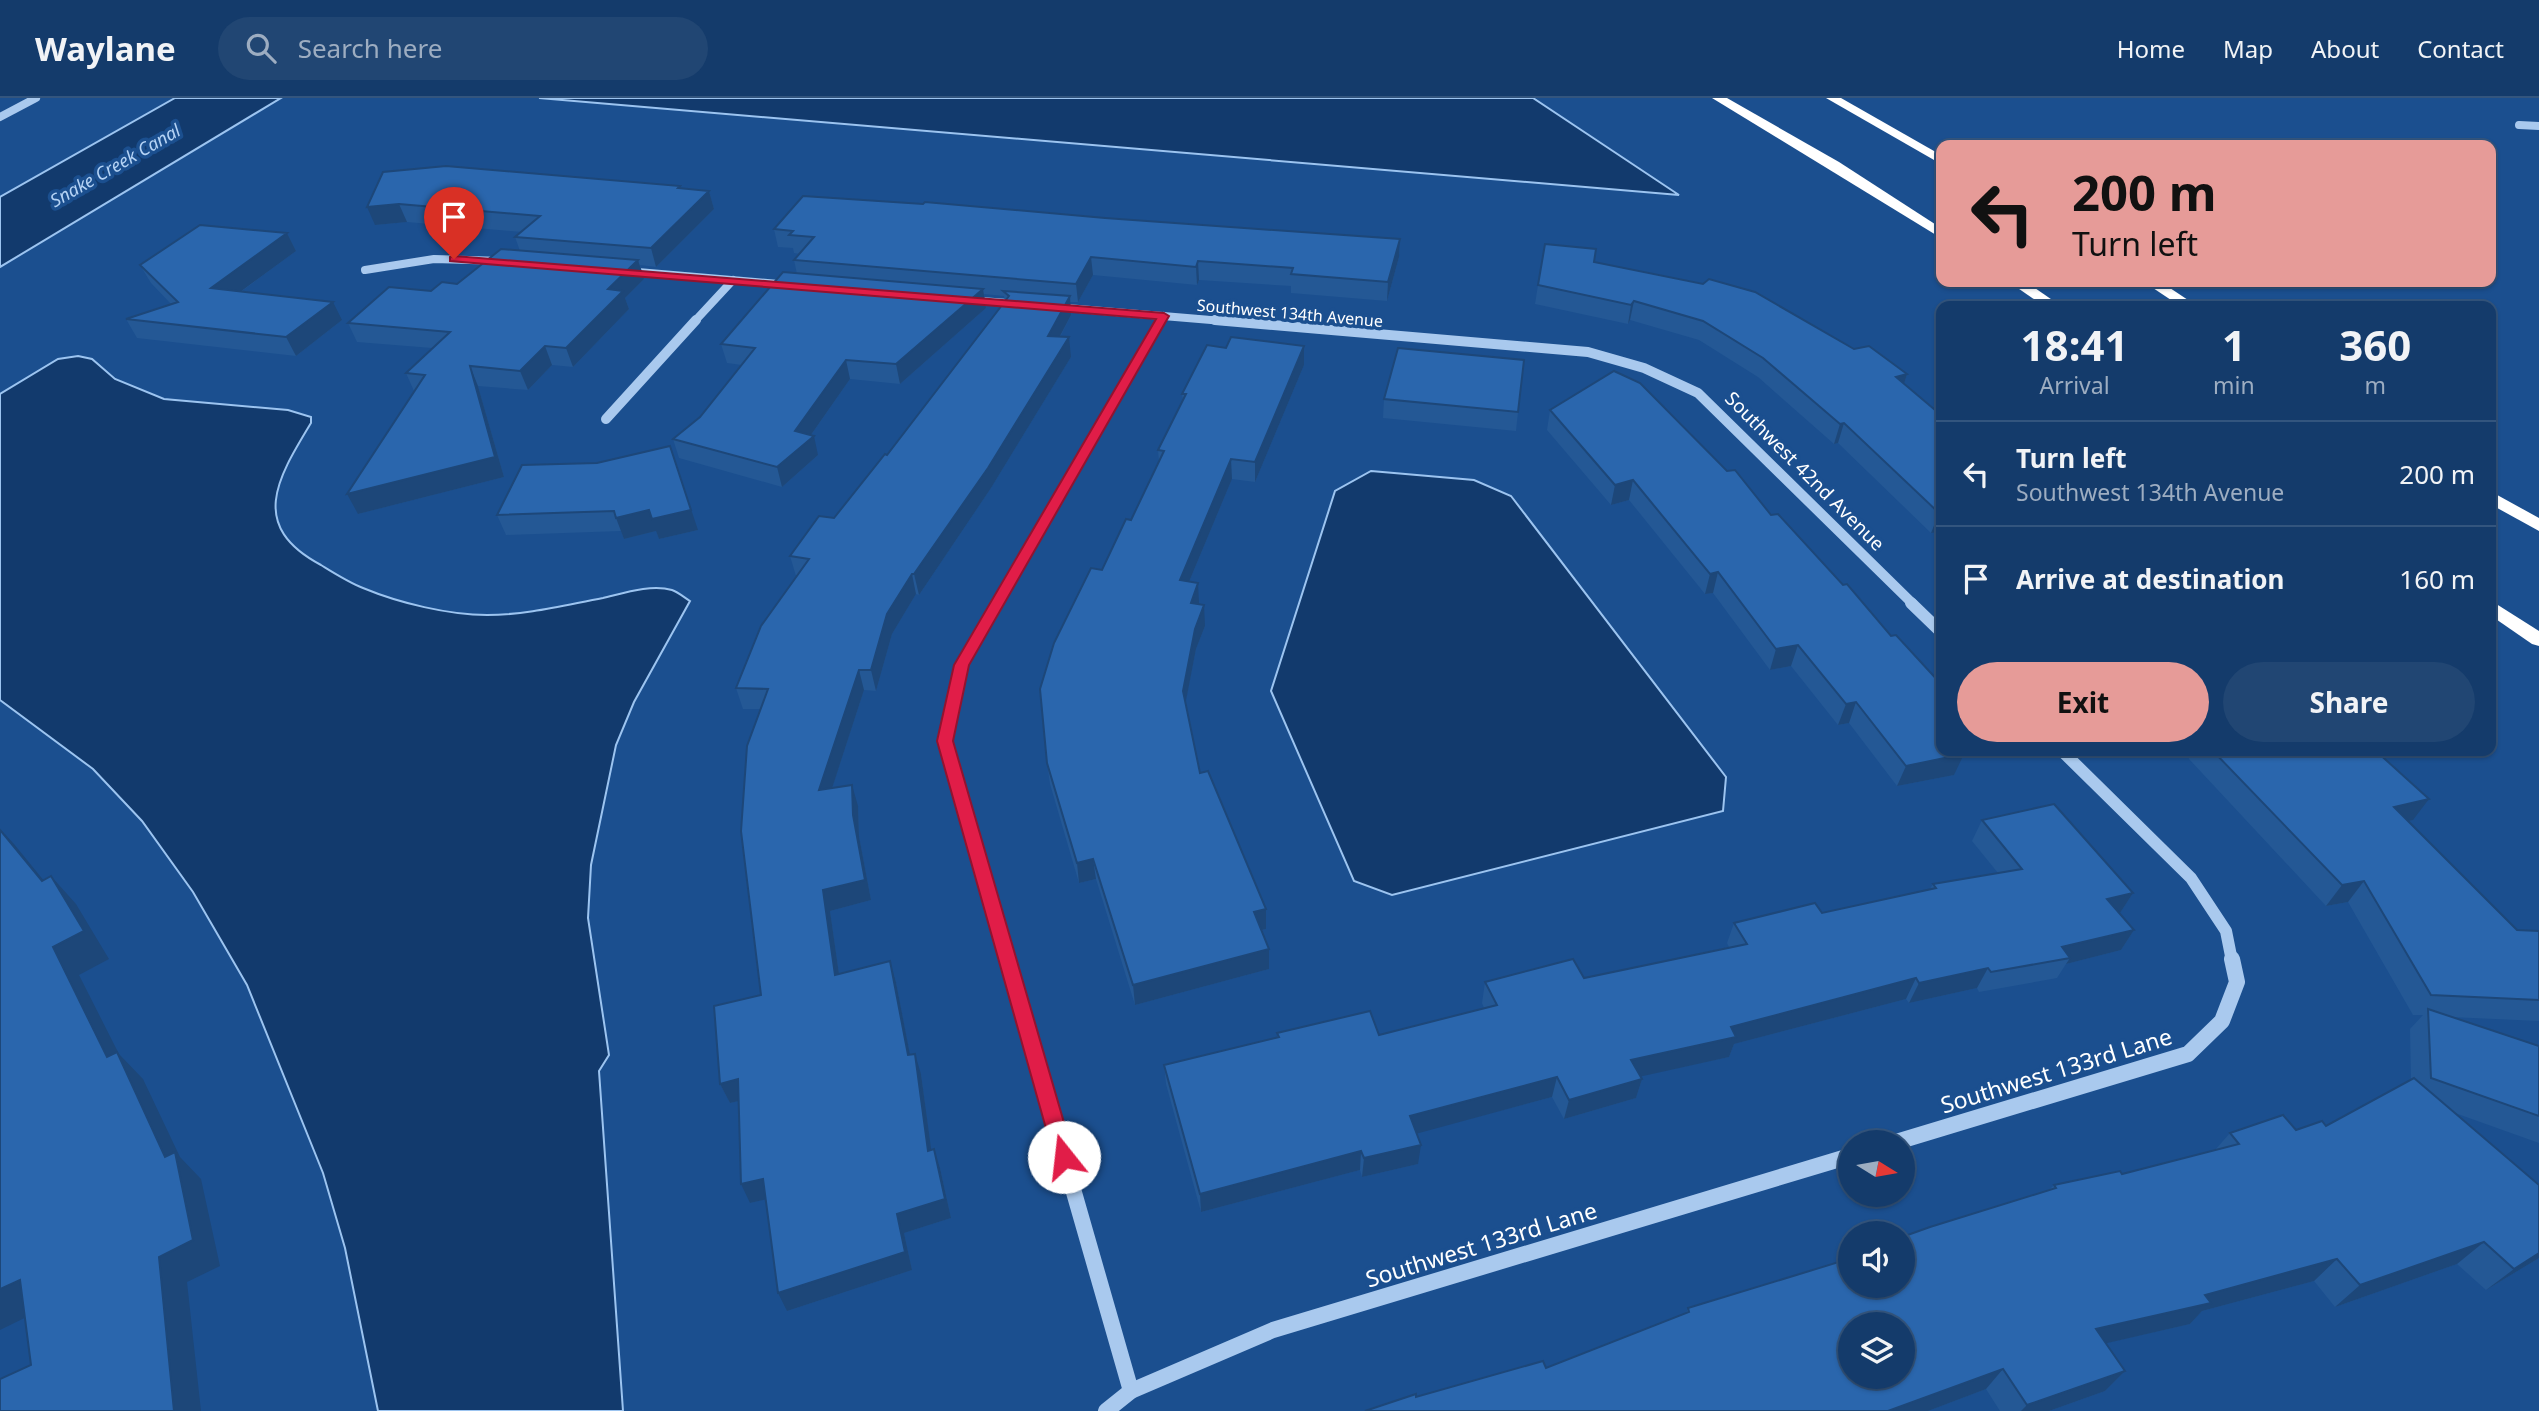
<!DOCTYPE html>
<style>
:root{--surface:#143b6b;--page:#214673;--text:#f1f3f6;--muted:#9dadc1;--line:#33557e;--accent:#e69b98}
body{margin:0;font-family:"Noto Sans",sans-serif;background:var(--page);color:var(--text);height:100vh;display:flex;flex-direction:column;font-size:26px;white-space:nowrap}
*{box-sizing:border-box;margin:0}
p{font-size:23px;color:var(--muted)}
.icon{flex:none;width:38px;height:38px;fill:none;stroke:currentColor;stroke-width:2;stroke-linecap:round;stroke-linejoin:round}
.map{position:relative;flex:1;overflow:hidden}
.panel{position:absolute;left:1936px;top:203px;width:560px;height:455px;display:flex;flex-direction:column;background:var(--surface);border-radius:14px;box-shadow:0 2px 5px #0004,0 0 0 2px var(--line)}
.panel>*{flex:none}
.banner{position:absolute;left:1936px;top:42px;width:560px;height:147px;border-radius:14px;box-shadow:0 2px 5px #0004,0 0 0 2px var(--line);background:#e69b98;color:#111;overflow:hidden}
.needle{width:46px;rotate:101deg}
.tools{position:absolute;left:1838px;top:1032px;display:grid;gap:14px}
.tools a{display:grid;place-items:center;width:77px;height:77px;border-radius:50%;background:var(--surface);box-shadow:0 2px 5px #0004,0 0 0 2px var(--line);font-size:35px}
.pin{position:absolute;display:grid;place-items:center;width:60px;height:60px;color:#fff;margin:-72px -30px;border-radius:50% 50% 50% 0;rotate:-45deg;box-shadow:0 0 7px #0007}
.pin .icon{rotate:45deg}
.me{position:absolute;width:77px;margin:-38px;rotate:344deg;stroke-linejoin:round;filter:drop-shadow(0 0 5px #0008)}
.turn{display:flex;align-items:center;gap:24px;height:147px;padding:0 21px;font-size:32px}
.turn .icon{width:91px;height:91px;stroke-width:2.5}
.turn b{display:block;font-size:49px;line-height:60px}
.eta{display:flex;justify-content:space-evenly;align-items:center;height:119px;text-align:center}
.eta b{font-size:42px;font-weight:700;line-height:49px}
.action{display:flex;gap:14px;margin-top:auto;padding:14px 21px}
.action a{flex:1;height:80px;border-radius:42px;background:var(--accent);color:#111;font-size:28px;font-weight:700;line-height:80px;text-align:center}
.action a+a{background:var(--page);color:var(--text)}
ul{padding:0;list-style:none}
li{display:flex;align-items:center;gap:21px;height:105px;padding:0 21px;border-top:2px solid var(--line)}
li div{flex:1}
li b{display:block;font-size:26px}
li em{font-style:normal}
header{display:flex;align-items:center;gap:42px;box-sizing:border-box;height:98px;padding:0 35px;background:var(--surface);border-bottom:2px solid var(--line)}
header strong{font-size:33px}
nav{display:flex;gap:38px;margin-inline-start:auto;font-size:24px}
.search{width:490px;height:63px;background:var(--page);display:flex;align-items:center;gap:18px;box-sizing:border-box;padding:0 24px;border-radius:38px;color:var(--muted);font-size:26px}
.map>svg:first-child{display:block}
.water{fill:#123a6d;stroke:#9cc4f0;stroke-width:2}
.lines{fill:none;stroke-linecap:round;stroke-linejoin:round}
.minor-far3{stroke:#a9c9ee;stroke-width:8}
.minor-far2{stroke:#a9c9ee;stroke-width:10}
.minor-far1{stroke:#a9c9ee;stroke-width:12}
.minor{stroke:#a9c9ee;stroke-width:16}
.highway{fill:#fff;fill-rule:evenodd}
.wall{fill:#245895}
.shaded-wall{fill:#1d4779}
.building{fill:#2a66ad;stroke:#1d4779;stroke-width:2;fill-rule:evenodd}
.route{fill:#e11d48;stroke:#92132f;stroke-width:2}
.labels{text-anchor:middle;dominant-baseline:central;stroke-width:7;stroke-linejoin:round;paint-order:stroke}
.far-street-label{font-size:16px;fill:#fff;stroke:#1b4f8f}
.far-water-label{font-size:18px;font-style:italic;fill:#b5d3f5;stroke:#1b4f8f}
.street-label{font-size:19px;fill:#fff;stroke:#1b4f8f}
.near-street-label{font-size:23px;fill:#fff;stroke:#1b4f8f}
</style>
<header>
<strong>Waylane</strong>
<div class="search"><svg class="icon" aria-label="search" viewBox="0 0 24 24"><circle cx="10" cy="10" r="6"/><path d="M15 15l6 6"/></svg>Search here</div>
<nav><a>Home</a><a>Map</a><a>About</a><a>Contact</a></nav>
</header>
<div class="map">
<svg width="2539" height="1313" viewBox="0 0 2539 1313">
<rect width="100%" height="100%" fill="#1b4f8f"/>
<g class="water">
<path d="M175,0H281L0,169V99Z"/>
<path d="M539,0H1533L1679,97Z"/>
<path d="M78,258L92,261L115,281L164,301L288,312L311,319V325C277,381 248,428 321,467C334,475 348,484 363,490C399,505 449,517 487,517C527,517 565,507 603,500C624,495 651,486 672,492C678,494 685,500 690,503L634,604L616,647L591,767L588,820L609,957L599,973L623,1313H378L345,1150L323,1075L247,887L193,794L142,723L93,671L0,602V296L58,261Z"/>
<path d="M1371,373L1474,382L1511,398L1726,679L1723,713L1392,797L1354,783L1271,593L1335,393Z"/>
</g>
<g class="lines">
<g class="minor-far3">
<path d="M0,19L36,0"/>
<path d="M2519,27L2539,28"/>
<path d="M365,172L434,161L504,163"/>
<path d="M626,173L790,187"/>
<path d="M968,202L1020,206"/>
<path d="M1055,209L1235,224"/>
<path d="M694,224L733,182"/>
<path d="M1160,224L1164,218"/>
</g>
<g class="minor-far2">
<path d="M1215,222L1588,254L1644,270L1698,295L1913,506"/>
<path d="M606,321L696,222"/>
<path d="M997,506L1161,222"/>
</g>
<g class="minor-far1">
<path d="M998,505L962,567L945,643L1008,863"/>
<path d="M1911,505L1941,534"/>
<path d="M2062,653L2191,780L2226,833L2232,863"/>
</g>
<g class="minor">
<path d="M1007,861L1131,1293"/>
<path d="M1893,1045L2188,956L2222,923L2237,884L2232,861"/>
<path d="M1106,1313L1131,1293L1273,1232L1850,1058"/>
</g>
<g class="highway">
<path d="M1712,0H1727L1839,64L1941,130V140Z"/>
<path d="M1826,0H1841L1941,57V66Z"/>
<path d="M2009,184H2026L2061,208H2044Z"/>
<path d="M2144,184H2161L2197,208H2180Z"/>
<path d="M2490,393L2539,420V433L2490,406Z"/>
<path d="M2490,502L2539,533V548L2532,546L2490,517Z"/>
</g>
</g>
<g class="wall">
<path d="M383,74L709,93L714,111L656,169L640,167L644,181L625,200L629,211L573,269L552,267L528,292L478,288L504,379L358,416L414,293L406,275L432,250L357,244L348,225L431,193L457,186L520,153L515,139L522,134L407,124L375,127Z"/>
<path d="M1105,120L1400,141L1399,159L1387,203L1291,195V188L1199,182L1197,187L1093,177L1078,204H1070L1071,217L1060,239L1071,259L991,390L919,497L916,496L892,536L876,593L864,592L832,690L858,708L859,738L871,802L830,813L839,876L890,863L896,884L910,957L921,976L931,1052L934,1051L940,1070L951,1120L904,1135L912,1172L787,1213L766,1101L750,1105L738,1003L730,1005L720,986L761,897L760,611H743L736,590L796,478L790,458L834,420L887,357L1005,204L1004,198L984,196L986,210L900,286L850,281L811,337L818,357L782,389L679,360L673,341L700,319L742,267L727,265L721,246L797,176L794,162L800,156L794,155L793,150L778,149L774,131Z"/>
<path d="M287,135L296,153L242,193L342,222L296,258L137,240L126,221L171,206L151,185L140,167Z"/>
<path d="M1594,164L1854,251L1907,276L1904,286L1941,317V434L1931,435L1838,345L1834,346L1758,279L1699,242L1630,222L1628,226L1535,206L1538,187Z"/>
<path d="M1304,267L1255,384L1232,381L1189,484L1199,505L1205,528L1196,551L1185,606L1200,675L1266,811V831L1261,833L1269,851V871L1135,907L1096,781L1079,785L1050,686L1047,665L1102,472L1131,422L1159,363L1158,352L1183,302L1182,296Z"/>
<path d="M1384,301L1518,314L1516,333L1383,320Z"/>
<path d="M1550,312L1961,654L1954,677L1897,688L1849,625L1838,627L1791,568L1770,572L1713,495L1705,496L1629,402L1611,407L1547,332Z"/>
<path d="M522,367L698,432L659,441L656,433L624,441L621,433L506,437L497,417Z"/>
<path d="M2187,653H2312L2317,658L2413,722L2408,723L2517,832L2539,833V923L2451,919L2539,948V1045L2455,1015L2539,1087V1160L2486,1192L2457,1166L2335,1209L2314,1183L2202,1213L2190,1226L2106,1245L2125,1273L2105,1293L2049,1313H2000L1986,1291L1928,1313H1365L1416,1299L1546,1270L1686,1215L1688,1210L1837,1165L1838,1162L2049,1092L2054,1087L2122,1076L2215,1052L2230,1035L2296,1032L2326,1028L2411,982L2410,931L2423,917H2413L2348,804L2326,808L2189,661Z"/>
<path d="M1982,722L2133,795L2120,815L2134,832L2121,852L2066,866L2057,880L1979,894L1977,890L1909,905L1906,901L1734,946L1729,959L1640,978L1642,981L1636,1000L1564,1021L1552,999L1416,1035L1418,1066L1362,1079L1360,1072L1201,1114L1166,986L1164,967L1277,939V935L1379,937L1484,910L1482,905L1485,884L1584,880L1729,849L1727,845L1734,825L1822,815L1930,791L1933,786L1998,775L1972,743Z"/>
</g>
<g class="shaded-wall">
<path d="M709,93L714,111L656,169L651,150Z"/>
<path d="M399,106L407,124L375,127L367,109Z"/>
<path d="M287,135L296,153L221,208L211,190Z"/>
<path d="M1400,141L1399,159L1387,203L1388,184Z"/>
<path d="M1091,159L1093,177L1078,204L1076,186Z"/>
<path d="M638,162L644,181L625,200L629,211L573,269L566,250L608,191Z"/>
<path d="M1198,163L1199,182L1197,187L1196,169Z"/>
<path d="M983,191L986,210L900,286L896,266Z"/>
<path d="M1070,198L1071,217L1050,257L1048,238Z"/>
<path d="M1634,203L1630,222L1628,226L1631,207Z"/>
<path d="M333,204L342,222L296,258L286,239Z"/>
<path d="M1069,239L1071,259L991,390L919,497L914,476Z"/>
<path d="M545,248L552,267L528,292L520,273Z"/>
<path d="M1304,248V267L1255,384V364Z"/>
<path d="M846,262L850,281L806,344L814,338L818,357L782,389L777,369L795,333Z"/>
<path d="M470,268L478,288L504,379L358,416L347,396Z"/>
<path d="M1907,276L1901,296L1896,279Z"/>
<path d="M1844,325L1838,345L1834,346L1840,326Z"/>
<path d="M670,348L698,432L659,441L656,433L624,441L616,420Z"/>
<path d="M1231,361L1232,381L1181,503L1180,482Z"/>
<path d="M1633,382L1629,402L1611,407L1615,387Z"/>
<path d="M1939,415H1941V434L1931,435Z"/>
<path d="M1718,474L1713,495L1705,496L1710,476Z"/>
<path d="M912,476L916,496L892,536L876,593L871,572L887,516Z"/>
<path d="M1198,485L1199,505L1192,526L1191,505Z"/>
<path d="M1204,507L1205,528L1196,551L1184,613L1183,593L1195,531Z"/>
<path d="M1798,547L1791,568L1770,572L1776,551Z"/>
<path d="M859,572L864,592L825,712L819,692Z"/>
<path d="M1856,604L1849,625L1838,627L1846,606Z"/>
<path d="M1964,656L1954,677L1897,688L1906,668Z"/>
<path d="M852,687L858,708L859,738L871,802L830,813L842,897L835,877L823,792L853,717Z"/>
<path d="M2429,701L2413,722L2378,730L2394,709Z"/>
<path d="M0,731L14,746L67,811L42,783Z"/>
<path d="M1093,761L1096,781L1079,785L1077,765Z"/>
<path d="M51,778L76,806L109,861L79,877L119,956L143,981L180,1059L201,1081L220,1168L187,1184L201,1313H174L159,1159L165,1059L107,959L53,849Z"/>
<path d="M2364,783L2348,804L2326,808L2342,787Z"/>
<path d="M2133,795L2120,815L2107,801Z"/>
<path d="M1266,811V831L1254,834V814Z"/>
<path d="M2134,832L2121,852L2066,866L2070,860L2062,849Z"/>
<path d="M1269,851V871L1135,907L1133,887Z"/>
<path d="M890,863L896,884L914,977L908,957Z"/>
<path d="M1988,870L1977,890L1909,905L1919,885Z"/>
<path d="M1916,880L1906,901L1734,946L1729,959L1625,982L1631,962L1731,929Z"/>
<path d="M915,956L921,976L934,1072L928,1053Z"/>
<path d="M1557,979L1552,999L1408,1038L1410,1018Z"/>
<path d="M738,981L747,1001L730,1005L720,986Z"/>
<path d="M1642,981L1636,1000L1564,1021L1569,1002Z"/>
<path d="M1421,1047L1418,1066L1362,1079L1364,1060Z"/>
<path d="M934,1051L940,1070L951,1120L904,1135L912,1172L787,1213L778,1195L897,1116Z"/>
<path d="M1361,1053L1360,1072L1201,1114L1200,1096Z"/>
<path d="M763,1081L772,1100L750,1105L741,1086Z"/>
<path d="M2484,1144L2457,1166L2335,1209L2360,1187Z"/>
<path d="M2539,1155V1160L2486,1192L2514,1171Z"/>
<path d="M2337,1161L2314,1183L2202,1213L2190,1226L2077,1252L2096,1231L2205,1197Z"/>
<path d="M20,1182L51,1207L0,1232V1191Z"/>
<path d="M2003,1271L1986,1291L1928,1313H1888Z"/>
<path d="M2125,1273L2105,1293L2049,1313H2021L2027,1307Z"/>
</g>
<g class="building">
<path d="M446,68L680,88L678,90L709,93L651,150L515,139L540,118L399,106L367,109L383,74Z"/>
<path d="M803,98L923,106L925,104L1105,120L1400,141L1388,184L1291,176L1293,170L1198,163L1196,169L1091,159L1076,186L794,162L814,139L789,137L793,133L774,131Z"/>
<path d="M200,127L287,135L211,190L333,204L286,239L126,221L178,204L140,167Z"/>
<path d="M1545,146L1596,151L1594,164L1703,186L1709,181L1755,194L1854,251L1869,248L1907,276L1896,279L1941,317V415H1939L1844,325L1840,326L1763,260L1703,223L1634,203L1631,207L1538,187Z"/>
<path d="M501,151L638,162L608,191L623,193L566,250L545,248L520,273L470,268L495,359L347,396L425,277L406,275L450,234L348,225L389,189L431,193L442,184L457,186Z"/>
<path d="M783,174L983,191L896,266L846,262L795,333L814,338L777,369L673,341L700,319L755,250L721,246Z"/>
<path d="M1003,193L1070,198L1048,238L1069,239L988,370L914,476H912L887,516L871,572H859L819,692L852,687L853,717L865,782L823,792L835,877L890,863L908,957L915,956L928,1053L934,1051L945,1101L897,1116L905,1154L778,1195L763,1081L741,1086L738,981L720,986L714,908L761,897L741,733L747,648L768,591L736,590L761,528L809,461L790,458L819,418L834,420L885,356L887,357L1009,198Z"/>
<path d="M1231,239L1304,248L1255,364L1231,361L1180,482L1198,485L1191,505L1204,507L1195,531L1183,593L1200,675L1208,673L1266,811L1254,814L1269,851L1133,887L1093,761L1077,765L1047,665L1040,591L1054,545L1091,470L1102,472L1126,421L1131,422L1164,353L1158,352L1186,296H1182L1207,247L1226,250Z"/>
<path d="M1398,250L1524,262L1518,314L1384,301Z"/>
<path d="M1614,273L1640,285L1727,373L1735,372L1771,417L1778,416L1843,487L1847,486L1891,538L1896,537L1941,586V653H1961L1964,656L1906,668L1856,604L1846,606L1798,547L1776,551L1718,474L1710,476L1633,382L1615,387L1550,312Z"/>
<path d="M670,348L691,412L652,421L649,412L616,420L614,413L497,417L522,367L597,365Z"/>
<path d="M2213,653H2312L2317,658L2341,653H2376L2429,701L2394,709L2517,832L2539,833V902L2431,897L2364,783L2342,787Z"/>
<path d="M2054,706L2133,795L2107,801L2134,832L2062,849L2070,860L1991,874L1988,870L1919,885L1916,880L1731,929L1736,939L1631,962L1642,981L1569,1002L1557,979L1410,1018L1421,1047L1364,1060L1361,1053L1200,1096L1164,967L1279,939L1277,935L1370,913L1379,937L1497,907L1485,884L1573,861L1584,880L1747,846L1734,825L1815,805L1822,815L1936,790L1933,786L2022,771L1982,722Z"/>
<path d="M0,732L42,783L51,778L84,833L53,849L107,959L117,954L165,1059L175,1054L193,1142L159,1159L174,1313H0V1281L31,1267L20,1182L0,1191Z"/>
<path d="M2428,911L2539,948V1018L2431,980Z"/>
<path d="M2414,980L2539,1087V1155L2514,1171L2484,1144L2360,1187L2337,1161L2205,1197L2211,1205L2096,1231L2125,1273L2027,1307L2003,1271L1888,1313H1365L1416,1296V1299L1543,1263L1546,1270L1689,1214L1688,1210L1839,1164L1838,1162L1850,1158V1188H1902V1139L1930,1129L2056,1090L2054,1087L2120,1073L2122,1076L2239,1046L2230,1035L2283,1017L2296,1032L2322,1023L2326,1028ZM1850,1227H1902V1279H1850Z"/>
</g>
<path class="route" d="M454,158L1164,215L1169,218L969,567L953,643L1074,1059L1071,1065L1064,1068L1057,1065L1054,1059L937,643L954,567L1156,221L450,163V159Z"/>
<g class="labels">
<g class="far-street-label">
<text transform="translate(1290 215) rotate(5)">Southwest 134th Avenue</text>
</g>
<g class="far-water-label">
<text transform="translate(115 67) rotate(-30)">Snake Creek Canal</text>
</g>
<g class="street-label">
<text transform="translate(1805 373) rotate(45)">Southwest 42nd Avenue</text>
</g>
<g class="near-street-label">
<text transform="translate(2056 972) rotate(-17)">Southwest 133rd Lane</text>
<text transform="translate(1481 1146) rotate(-17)">Southwest 133rd Lane</text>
</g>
</g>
</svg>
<div class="tools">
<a><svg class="needle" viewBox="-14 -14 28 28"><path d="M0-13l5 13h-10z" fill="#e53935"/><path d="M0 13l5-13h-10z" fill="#9dadc1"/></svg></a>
<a><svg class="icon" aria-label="sound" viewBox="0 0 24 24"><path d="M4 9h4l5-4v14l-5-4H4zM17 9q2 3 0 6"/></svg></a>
<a><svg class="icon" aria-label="layers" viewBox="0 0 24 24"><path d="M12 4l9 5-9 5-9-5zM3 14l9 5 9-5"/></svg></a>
</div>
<div class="pin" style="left:454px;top:161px;background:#d93025"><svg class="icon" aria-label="arrive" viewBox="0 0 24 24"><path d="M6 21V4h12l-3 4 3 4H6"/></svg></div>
<svg class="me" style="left:1064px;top:1059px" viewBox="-20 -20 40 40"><circle r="19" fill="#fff"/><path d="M0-13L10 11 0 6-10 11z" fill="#e11d48"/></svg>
<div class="banner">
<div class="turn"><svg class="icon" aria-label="left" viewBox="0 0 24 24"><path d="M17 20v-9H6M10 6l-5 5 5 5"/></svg><div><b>200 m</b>Turn left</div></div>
</div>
<section class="panel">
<div class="eta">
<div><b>18:41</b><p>Arrival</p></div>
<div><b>1</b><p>min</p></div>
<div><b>360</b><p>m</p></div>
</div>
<ul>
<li><svg class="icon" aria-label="left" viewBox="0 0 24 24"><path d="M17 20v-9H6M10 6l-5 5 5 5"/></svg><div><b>Turn left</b><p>Southwest 134th Avenue</p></div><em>200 m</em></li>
<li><svg class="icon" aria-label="arrive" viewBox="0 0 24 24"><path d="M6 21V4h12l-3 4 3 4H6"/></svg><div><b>Arrive at destination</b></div><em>160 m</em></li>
</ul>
<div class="action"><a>Exit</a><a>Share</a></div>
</section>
</div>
